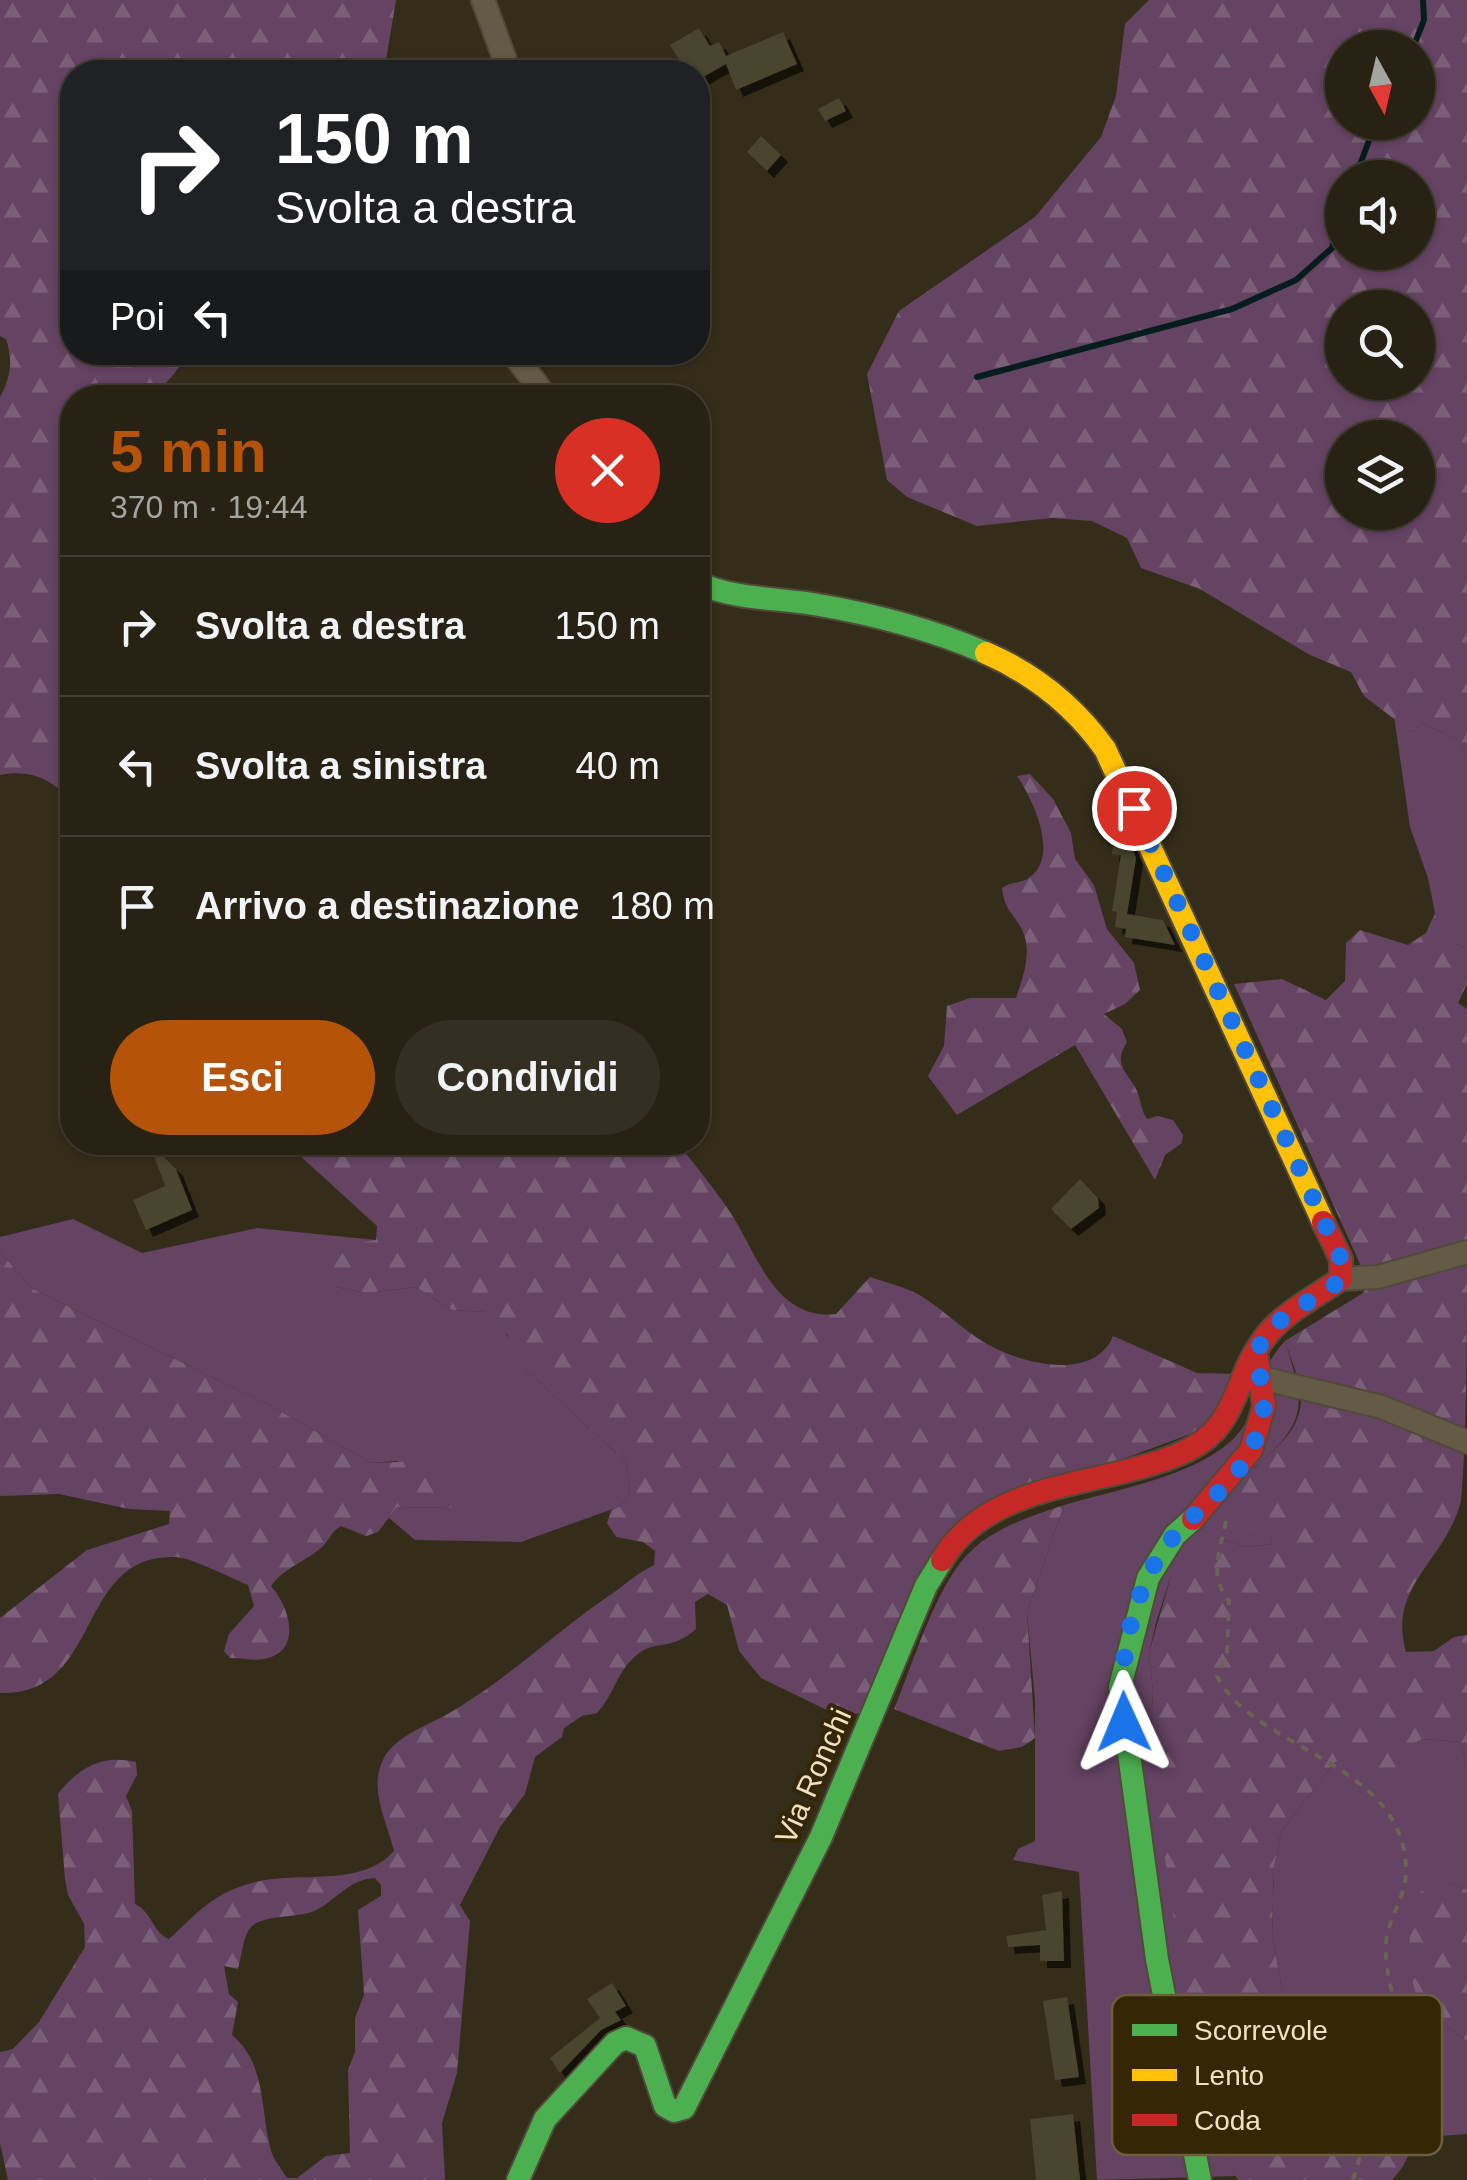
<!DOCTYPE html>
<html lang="it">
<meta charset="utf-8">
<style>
:root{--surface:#272214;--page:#332f22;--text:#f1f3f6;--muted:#a4a4a0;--line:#433f34;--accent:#b45309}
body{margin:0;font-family:Helvetica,sans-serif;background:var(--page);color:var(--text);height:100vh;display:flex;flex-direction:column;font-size:38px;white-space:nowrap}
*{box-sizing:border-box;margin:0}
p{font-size:32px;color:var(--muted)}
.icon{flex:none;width:55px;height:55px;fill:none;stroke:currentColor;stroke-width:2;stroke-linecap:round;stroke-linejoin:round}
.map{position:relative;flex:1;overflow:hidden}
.side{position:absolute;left:60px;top:385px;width:650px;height:770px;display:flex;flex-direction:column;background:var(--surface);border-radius:40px;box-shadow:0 2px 8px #0004,0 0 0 2px var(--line)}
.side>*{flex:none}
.hud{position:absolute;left:60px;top:60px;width:650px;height:305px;border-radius:40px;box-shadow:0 2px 8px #0004,0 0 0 2px var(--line);background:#202124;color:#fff;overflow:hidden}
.needle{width:65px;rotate:172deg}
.fabs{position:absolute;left:1325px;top:30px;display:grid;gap:20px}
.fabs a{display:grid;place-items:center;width:110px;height:110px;border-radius:50%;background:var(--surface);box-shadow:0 2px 8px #0004,0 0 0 2px var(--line);font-size:50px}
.pin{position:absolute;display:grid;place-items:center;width:85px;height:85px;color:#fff;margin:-42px;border:5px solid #fff;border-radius:50%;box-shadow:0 2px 10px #0007}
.me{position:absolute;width:110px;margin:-55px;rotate:359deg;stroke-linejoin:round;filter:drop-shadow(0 0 8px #0008)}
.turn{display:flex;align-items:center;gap:35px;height:210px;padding:0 50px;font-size:45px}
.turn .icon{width:130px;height:130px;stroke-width:2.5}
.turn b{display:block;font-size:70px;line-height:85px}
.then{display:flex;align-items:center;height:95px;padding:0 50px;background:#0003;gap:20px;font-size:38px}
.round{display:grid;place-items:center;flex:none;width:105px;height:105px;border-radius:52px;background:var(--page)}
.overview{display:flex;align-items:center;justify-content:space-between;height:170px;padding:0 50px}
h1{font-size:60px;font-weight:700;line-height:75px;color:var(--accent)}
.action{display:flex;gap:20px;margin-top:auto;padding:20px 50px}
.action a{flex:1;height:115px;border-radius:60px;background:var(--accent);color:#fff;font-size:40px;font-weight:700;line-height:115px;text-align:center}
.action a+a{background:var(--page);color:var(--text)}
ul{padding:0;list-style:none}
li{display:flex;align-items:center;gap:30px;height:140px;padding:0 50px;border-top:2px solid var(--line)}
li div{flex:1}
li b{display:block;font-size:38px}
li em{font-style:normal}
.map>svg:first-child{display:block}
.green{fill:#654363}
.forest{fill:url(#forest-firs);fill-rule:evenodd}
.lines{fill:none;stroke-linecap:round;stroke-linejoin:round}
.stream{stroke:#061d1e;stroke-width:6}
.building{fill:#49442e;filter:url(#shadow)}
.street-casing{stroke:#514a3a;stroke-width:26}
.fast-casing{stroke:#514a3a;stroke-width:26}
.slow-casing{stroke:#514a3a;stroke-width:26}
.jam-casing{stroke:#514a3a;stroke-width:26}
.path{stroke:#6a6351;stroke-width:4;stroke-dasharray:8 8;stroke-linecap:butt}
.street{stroke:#645b46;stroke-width:22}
.fast{stroke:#4caf50;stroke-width:22}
.slow{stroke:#ffc107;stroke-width:22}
.jam{stroke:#c62828;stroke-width:22}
.route{stroke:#1a73e8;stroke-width:18;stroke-dasharray:0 32.4}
.labels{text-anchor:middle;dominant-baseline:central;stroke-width:8;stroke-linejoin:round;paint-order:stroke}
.street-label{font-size:30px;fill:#efe1c2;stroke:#352705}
.key{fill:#352705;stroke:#6d5f3e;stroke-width:2.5}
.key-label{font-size:28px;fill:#efe1c2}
</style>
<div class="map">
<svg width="1467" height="2180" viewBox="0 0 1467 2180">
<defs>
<pattern id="forest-firs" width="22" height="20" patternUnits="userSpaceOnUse" patternTransform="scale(2.5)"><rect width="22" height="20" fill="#654363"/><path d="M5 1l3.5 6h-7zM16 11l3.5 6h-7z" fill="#7b5e78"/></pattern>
<filter id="shadow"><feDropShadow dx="7" dy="7" stdDeviation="0" flood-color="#0009"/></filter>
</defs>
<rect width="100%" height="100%" fill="#342d1a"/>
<g class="green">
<path d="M1394,716L1411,732L1422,723L1457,739L1467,753V949L1451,941L1438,928L1428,878L1410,827Z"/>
<path d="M73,1219L142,1253L257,1228L376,1240L366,1244L336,1287L366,1293L416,1287L452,1310L487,1312L516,1346L525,1369L626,1462L630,1492L621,1506L521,1542L415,1540L389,1518L397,1507L451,1508L397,1461L371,1463L271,1406L33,1289L0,1252V1237Z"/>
<path d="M1285,1341C1305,1406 1309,1421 1254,1468L1272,1544L1246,1547L1221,1539L1171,1576L1157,1619L1149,1653L1153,1691L1150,1756L1220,2147L1236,2176L1097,2180L1079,1872L1013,1860L1018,1849L1035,1841V1700L1027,1612L1064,1505C1117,1489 1216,1473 1245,1424C1264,1394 1258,1369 1285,1341Z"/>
<path d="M1423,1739L1461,1742L1467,1767V1890L1451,1883L1439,2022L1467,2041V2134L1414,2138L1417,2127L1372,2082L1326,2079L1313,2070L1304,2053L1282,1990L1272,1933L1274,1867L1281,1832L1335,1762Z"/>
</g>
<g class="forest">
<path d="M0,0H396L384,72H72V352L188,353C150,414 139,398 72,398V801C52,779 30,769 0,775V397C11,378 13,360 6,339L0,336Z"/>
<path d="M1149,0H1467V753L1457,739L1422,723L1411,732L1364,696L1351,672L1310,655L1200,589L1141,568L1127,538L1092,521L1052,518L977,526L907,497L887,480L867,374L899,311L1035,217L1101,137L1116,96L1125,24ZM1342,48H1418V122H1342ZM1342,178H1418V252H1342ZM1342,308H1418V382H1342ZM1342,438H1418V512H1342Z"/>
<path d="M1030,774L1053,799L1071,833L1075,859L1094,885L1107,929L1134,963L1140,990L1125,1004L1104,1014L1122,1029L1127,1042C1114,1063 1124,1069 1135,1087C1141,1097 1140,1109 1147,1119L1157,1116L1173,1120L1183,1135L1182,1143L1165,1155L1155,1180L1075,1045L957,1115L928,1076L944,1046L947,1006L970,998H1016C1023,977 1032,953 1023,932C1014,912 1005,913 1002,888C1011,881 1022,884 1030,877C1060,855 1032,798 1017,776Z"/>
<path d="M1435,913C1439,933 1449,941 1467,949V984L1458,1003L1467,1009V1249L1459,1264H1467C1467,1334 1467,1436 1461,1501C1445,1563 1387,1585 1406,1652L1434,1651L1454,1637L1467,1635V1767L1461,1742L1423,1739L1403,1747L1405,1762L1381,1775L1358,1757L1335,1762L1281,1832L1274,1867L1272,1933L1282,1990L1313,2070L1326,2079L1372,2082L1402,2072L1415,2085C1417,2120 1418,2153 1392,2180H1238L1220,2147L1193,2047L1150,1756L1153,1691L1149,1653L1171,1576L1184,1550L1221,1539L1246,1547L1272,1544L1269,1533L1251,1530C1209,1471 1291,1460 1300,1409C1305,1388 1291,1361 1285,1341L1363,1293L1369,1284L1234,984L1282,979L1326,1000L1345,981L1346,943L1360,930L1408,945L1426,933Z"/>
<path d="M286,1143H677C694,1163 725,1202 738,1225C760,1264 780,1320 836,1314L870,1277C888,1283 905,1287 921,1296C947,1312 970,1337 997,1349C1031,1366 1096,1379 1113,1336L1197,1373L1237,1374L1218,1412L1196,1432L973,1514L862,1713L839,1716L761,1678L739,1651L727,1605L708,1594L695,1602L696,1629C670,1652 657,1639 638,1654C617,1670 614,1695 597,1713L582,1716L564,1728L562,1737L535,1757L525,1794L500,1827L460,1905L470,1921L457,2073L442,2123L445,2180H8L0,2143V2052L13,2049L39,2022L85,1947L84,1924L68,1895L65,1879L58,1794C78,1768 102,1754 136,1762L137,1775L126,1796L132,1811L135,1904C152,1912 153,1933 169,1939C198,1913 211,1894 252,1883C297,1870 360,1889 394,1851C388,1824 369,1791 382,1762C393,1735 433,1724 456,1709C511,1676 557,1631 610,1595C625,1585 637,1573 654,1565L655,1551L643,1542L616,1537L607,1523L611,1510L621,1506L630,1492L626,1462L525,1369L507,1334L498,1338L485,1322L486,1312L452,1310L416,1287L366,1293L336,1287L321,1278L328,1249L376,1240L377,1226ZM375,1878L381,1885V1896L358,1910L364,1995L355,2018V2052L348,2070L350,2153L326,2156L297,2178H287C282,2170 274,2160 271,2151C260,2111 267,2064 232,2035L238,2002L229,1994L224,1966L238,1969C242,1956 243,1933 253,1925C267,1915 296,1918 314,1911C335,1902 348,1879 375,1878Z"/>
<path d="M0,1252L33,1289L271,1406L371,1463L420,1461L438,1465L453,1484L451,1508L397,1507L378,1532L366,1536L341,1526C331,1532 331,1537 324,1545C308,1561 284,1567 271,1586C290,1607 303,1652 264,1659C254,1661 241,1658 230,1658L224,1651L229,1634L254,1606L248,1585C231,1578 192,1558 176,1557C74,1553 104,1696 0,1693V1618L87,1550L169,1524L170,1511L129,1509L59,1494L0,1496Z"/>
<path d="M1064,1505L1027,1612L1035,1738L1022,1747L999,1751L894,1709C913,1664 937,1581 973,1549C997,1527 1034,1515 1064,1505Z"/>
<path d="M1451,1883L1467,1890V2041L1439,2022L1422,2016L1410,1972L1409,1900L1428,1887Z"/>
</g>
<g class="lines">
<g class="stream">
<path d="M1413,48L1424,20L1423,0"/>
<path d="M1355,178L1376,122"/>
<path d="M977,377L1232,309L1296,280L1332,248L1342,218"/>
</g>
</g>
<g class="building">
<path d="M699,28L710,46L719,42L726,56L783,32L797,64L736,90L726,64L698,80V72H687L670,45Z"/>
<path d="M839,98L846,111L825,121L818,109Z"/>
<path d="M761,136L781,155L767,171L747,152Z"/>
<path d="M1115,832L1126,833L1136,858L1127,914L1163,920L1175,945L1125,937L1126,929L1115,927L1117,912L1112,911L1121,855L1112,854Z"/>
<path d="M149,1142L176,1169L192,1210L146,1230L133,1200L165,1186Z"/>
<path d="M1080,1179L1098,1198L1099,1208L1071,1229L1051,1209Z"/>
<path d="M1062,1891L1064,1961H1040V1945L1008,1947L1006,1936L1046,1930L1042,1895Z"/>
<path d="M612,1983L626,2006L615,2012L621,2020L601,2030L560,2073L550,2058L600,2018L587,1999Z"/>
<path d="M1067,1997L1079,2077L1055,2080L1043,2001Z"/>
<path d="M1073,2114L1080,2180H1036L1030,2119Z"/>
</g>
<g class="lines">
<defs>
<g id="street">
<path d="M483,0L505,60V72"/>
<path d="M512,352L547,398"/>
<path d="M1341,1279L1378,1277L1467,1252"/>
<path d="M1261,1378L1382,1407L1467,1442"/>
</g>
<g id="fast">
<path d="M698,583C733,599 775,598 813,604C873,614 931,629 986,653"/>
<path d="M1193,1519L1175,1535L1148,1578L1120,1687L1157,1959L1200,2180"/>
<path d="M518,2180L545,2119L615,2043L626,2038L645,2046L665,2106L674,2111L684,2108L821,1837L926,1586L942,1560"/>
</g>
<path id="slow" d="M986,653C1034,674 1075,707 1105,749L1323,1222"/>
<g id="jam">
<path d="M1193,1519L1251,1450L1264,1406L1257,1359"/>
<path d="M942,1560C991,1477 1111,1488 1188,1450C1238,1426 1234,1379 1263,1340C1281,1314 1315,1297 1341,1279V1259L1323,1222"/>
</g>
</defs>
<use href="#street" class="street-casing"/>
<use href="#fast" class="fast-casing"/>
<use href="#slow" class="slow-casing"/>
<use href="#jam" class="jam-casing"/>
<path class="path" d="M1226,1521C1220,1551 1208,1575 1229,1601L1227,1653L1217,1676C1254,1751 1405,1761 1406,1870C1406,1898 1389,1915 1386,1942C1383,1993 1413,2010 1370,2056C1373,2077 1385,2087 1388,2108L1363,2146L1353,2180"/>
<use href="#street" class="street"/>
<use href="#fast" class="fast"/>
<use href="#slow" class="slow"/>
<use href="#jam" class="jam"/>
</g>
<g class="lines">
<path class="route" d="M1124,1722C1116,1663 1134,1581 1175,1535C1200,1506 1233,1486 1251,1450C1256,1439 1263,1419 1264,1406C1266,1384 1250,1360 1263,1339C1281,1313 1317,1299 1342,1279L1341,1259L1134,808"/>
</g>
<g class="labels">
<g class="street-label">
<text transform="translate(813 1776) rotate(-66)">Via Ronchi</text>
</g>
</g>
<rect x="1112" y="1995" width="330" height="160" rx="15" class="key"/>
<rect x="1132" y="2024" width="45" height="12" fill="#4caf50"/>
<rect x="1132" y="2069" width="45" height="12" fill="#ffc107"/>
<rect x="1132" y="2114" width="45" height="12" fill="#c62828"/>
<g class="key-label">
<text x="1194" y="2040">Scorrevole</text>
<text x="1194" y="2085">Lento</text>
<text x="1194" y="2130">Coda</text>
</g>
</svg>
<div class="fabs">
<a><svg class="needle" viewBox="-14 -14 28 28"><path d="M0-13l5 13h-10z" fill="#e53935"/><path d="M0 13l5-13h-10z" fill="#a4a4a0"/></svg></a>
<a><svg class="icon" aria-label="sound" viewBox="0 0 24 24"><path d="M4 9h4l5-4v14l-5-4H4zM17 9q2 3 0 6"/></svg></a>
<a><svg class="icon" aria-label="search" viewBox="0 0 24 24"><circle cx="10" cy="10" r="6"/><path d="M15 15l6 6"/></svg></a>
<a><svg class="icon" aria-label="layers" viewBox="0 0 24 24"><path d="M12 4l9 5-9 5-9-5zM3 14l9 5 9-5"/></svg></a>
</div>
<div class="pin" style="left:1134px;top:808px;background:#d93025"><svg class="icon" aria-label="arrive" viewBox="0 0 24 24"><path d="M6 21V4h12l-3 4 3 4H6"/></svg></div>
<svg class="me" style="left:1124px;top:1722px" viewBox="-20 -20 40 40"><path d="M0-17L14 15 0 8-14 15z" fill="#1a73e8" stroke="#fff" stroke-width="4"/></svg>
<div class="hud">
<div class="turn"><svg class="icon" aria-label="right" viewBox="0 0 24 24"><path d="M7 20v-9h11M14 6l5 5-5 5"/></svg><div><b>150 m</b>Svolta a destra</div></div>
<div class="then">Poi<svg class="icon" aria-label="left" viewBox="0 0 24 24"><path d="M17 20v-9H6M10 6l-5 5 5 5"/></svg></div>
</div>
<section class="side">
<div class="overview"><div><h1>5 min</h1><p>370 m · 19:44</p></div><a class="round" style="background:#d93025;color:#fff"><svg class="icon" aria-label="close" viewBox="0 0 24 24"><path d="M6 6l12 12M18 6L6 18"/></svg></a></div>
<ul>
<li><svg class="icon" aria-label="right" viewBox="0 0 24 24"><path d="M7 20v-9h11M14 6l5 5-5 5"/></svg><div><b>Svolta a destra</b></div><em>150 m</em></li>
<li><svg class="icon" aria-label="left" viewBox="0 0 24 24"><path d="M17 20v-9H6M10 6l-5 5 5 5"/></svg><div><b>Svolta a sinistra</b></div><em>40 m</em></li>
<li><svg class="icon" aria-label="arrive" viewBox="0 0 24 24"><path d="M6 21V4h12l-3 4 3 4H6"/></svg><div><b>Arrivo a destinazione</b></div><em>180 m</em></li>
</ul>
<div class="action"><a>Esci</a><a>Condividi</a></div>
</section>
</div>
